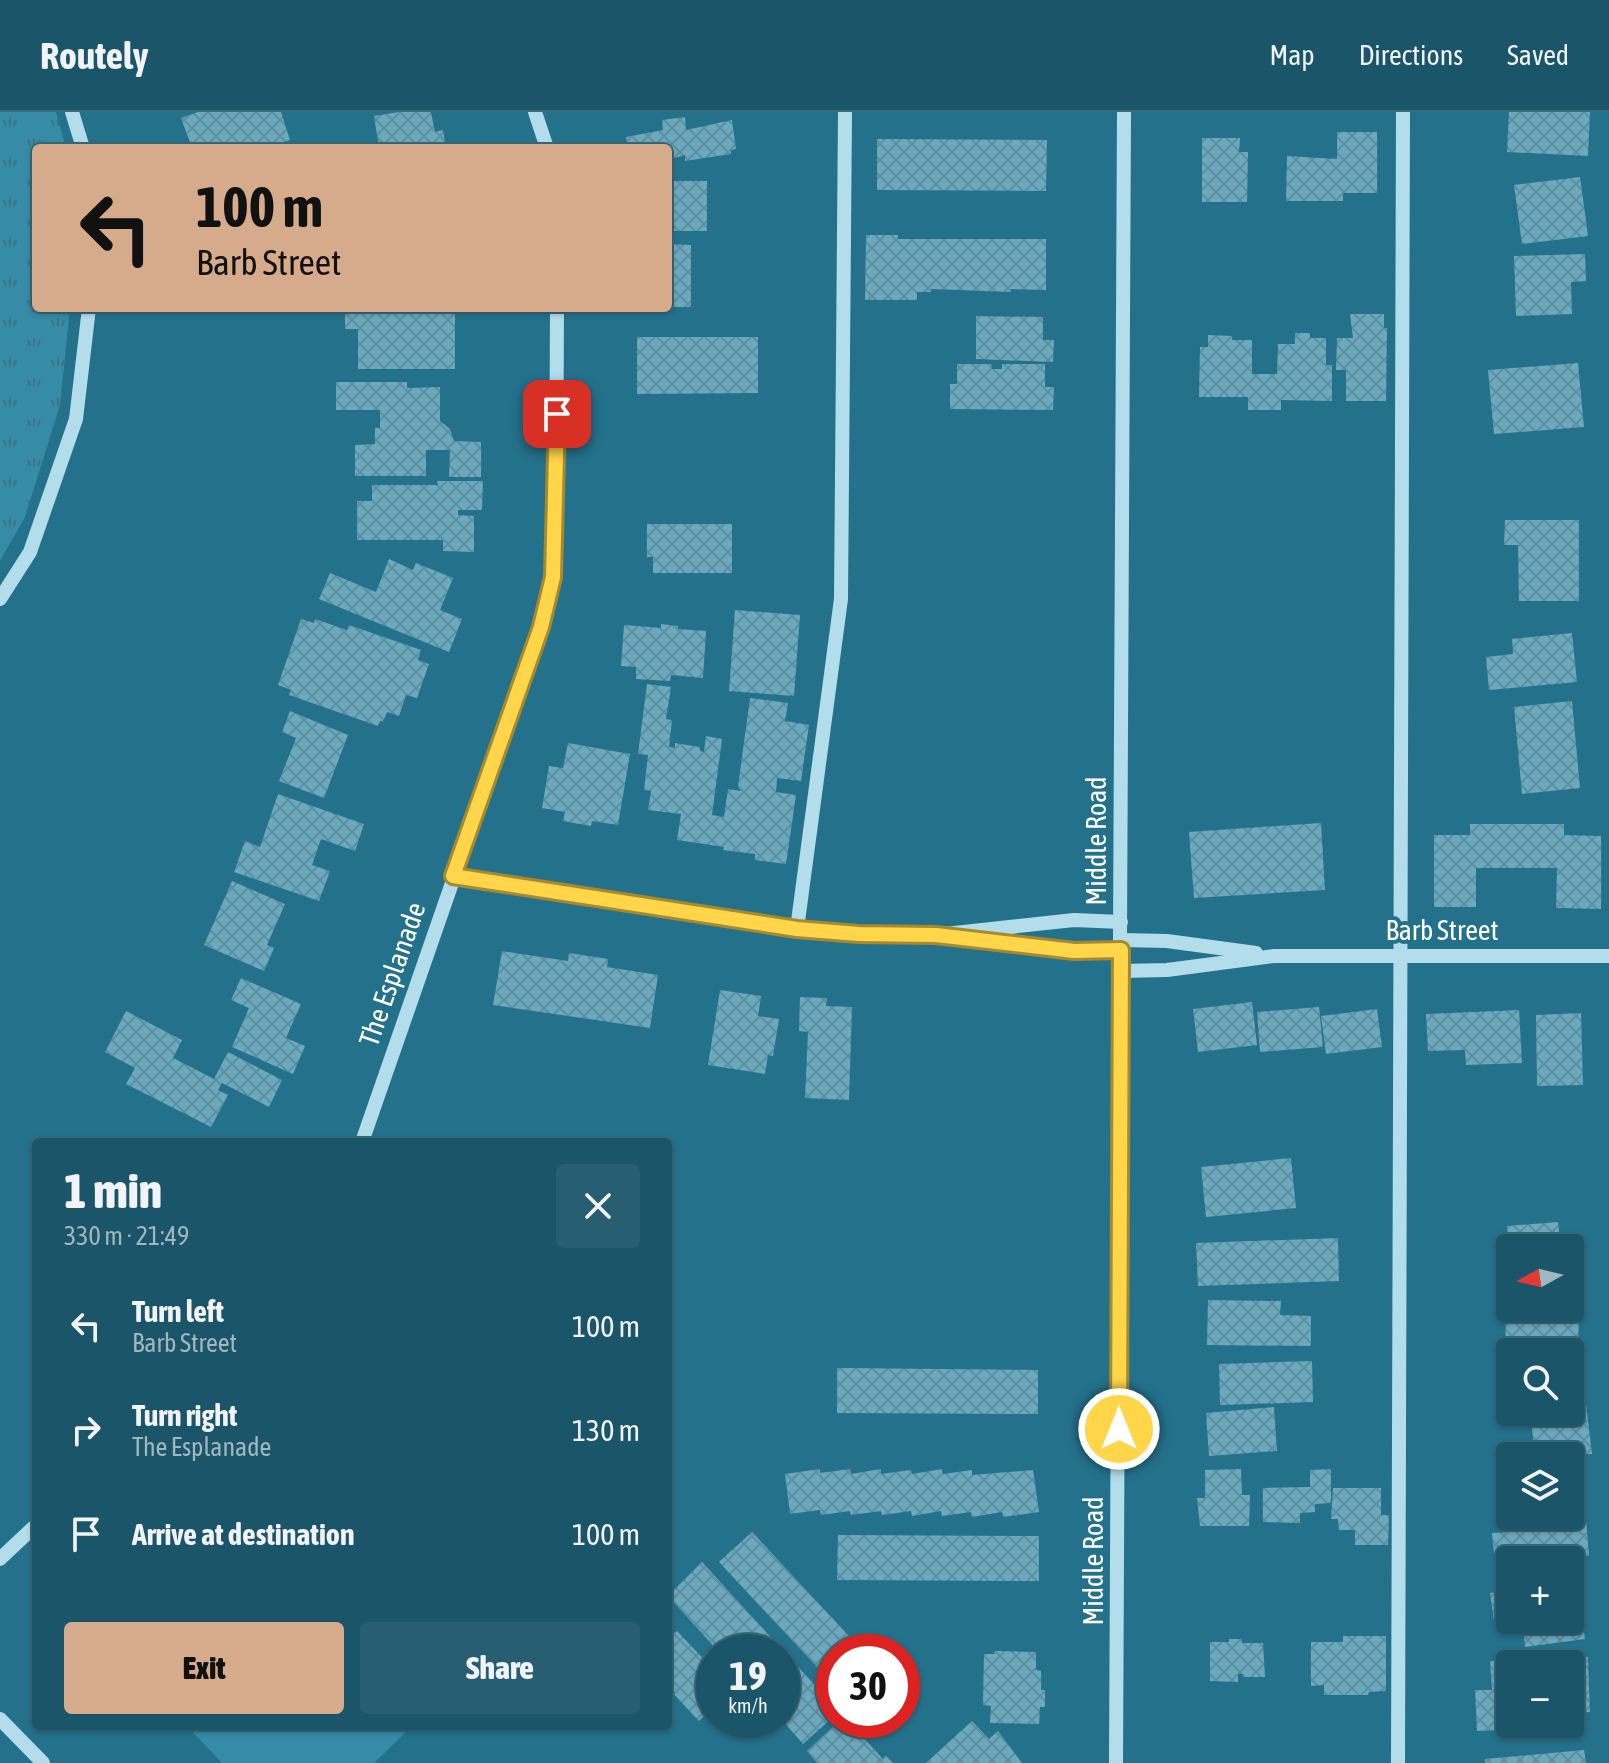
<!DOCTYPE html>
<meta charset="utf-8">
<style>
:root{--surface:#1b5569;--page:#285e71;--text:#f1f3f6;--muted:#a0b7c0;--line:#396b7d;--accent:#d6ab8b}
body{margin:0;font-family:"Asap Condensed",sans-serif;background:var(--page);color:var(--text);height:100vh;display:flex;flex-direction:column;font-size:30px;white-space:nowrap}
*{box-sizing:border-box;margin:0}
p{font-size:26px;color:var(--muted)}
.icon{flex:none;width:44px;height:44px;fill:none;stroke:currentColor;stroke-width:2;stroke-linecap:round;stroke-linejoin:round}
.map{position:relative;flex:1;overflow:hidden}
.details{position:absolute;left:32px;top:1026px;width:640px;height:592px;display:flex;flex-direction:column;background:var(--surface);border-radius:8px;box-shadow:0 2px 6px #0004,0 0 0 2px var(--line)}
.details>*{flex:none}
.banner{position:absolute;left:32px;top:32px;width:640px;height:168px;border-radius:8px;box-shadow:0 2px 6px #0004,0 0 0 2px var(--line);background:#d6ab8b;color:#111;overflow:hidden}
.needle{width:52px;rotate:262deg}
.tools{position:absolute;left:1496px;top:1122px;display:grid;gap:16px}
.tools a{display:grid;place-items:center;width:88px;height:88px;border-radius:8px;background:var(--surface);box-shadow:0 2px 6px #0004,0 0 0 2px var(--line);font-size:40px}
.speed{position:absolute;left:696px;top:1522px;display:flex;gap:16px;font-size:40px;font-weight:700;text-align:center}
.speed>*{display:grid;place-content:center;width:104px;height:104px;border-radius:50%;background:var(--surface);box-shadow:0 2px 6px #0004,0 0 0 2px var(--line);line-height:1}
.speed small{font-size:20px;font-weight:400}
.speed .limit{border:12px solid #d22;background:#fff;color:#111}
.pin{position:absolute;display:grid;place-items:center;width:68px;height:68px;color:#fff;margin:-34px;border-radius:16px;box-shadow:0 4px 12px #0006}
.me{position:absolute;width:88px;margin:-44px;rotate:0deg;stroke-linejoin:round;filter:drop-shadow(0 0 6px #0008)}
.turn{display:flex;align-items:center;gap:28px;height:168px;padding:0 32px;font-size:36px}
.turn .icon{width:104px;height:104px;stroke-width:2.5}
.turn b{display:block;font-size:56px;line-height:68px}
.round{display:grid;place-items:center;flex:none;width:84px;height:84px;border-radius:8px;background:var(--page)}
.head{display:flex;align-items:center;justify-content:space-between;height:136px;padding:0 32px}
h1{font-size:48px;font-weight:800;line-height:60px}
.action{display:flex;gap:16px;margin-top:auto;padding:16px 32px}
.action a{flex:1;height:92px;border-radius:8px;background:var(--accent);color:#111;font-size:32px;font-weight:800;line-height:92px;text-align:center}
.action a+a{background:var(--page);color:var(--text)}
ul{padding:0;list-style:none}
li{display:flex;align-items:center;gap:24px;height:104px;padding:0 32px}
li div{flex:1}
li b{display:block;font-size:30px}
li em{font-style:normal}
header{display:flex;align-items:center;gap:48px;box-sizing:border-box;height:112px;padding:0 40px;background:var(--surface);border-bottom:2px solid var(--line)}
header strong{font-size:38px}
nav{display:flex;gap:44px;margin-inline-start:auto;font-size:28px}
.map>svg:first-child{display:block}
.grass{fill:#368ba7}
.park{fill:url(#park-tufts)}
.building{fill:url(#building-cross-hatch)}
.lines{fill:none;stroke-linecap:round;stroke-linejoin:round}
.minor{stroke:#b3ddeb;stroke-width:14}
.route-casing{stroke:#a68a30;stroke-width:20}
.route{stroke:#ffd54a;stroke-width:14}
.labels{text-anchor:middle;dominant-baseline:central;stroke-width:8;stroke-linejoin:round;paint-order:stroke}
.street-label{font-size:28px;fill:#fff;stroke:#24718c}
</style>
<header>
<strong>Routely</strong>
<nav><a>Map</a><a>Directions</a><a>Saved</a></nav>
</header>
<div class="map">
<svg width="1609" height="1651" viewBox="0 0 1609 1651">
<defs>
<pattern id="park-tufts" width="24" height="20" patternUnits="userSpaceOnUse" patternTransform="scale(2)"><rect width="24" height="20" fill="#368ba7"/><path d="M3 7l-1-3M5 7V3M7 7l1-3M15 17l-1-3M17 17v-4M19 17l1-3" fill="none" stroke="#3f7283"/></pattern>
<pattern id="building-cross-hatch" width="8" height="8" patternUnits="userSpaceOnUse" patternTransform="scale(2)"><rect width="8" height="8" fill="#6aaabf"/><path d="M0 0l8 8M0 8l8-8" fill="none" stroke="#618e9c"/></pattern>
</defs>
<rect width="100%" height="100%" fill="#24718c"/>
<path class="grass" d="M187,1614H402L407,1619L374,1651H222Z"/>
<path class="park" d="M0,0H56L66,36H36V196H70L60,293L25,405L0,449Z"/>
<g class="building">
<path d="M198,0H281L290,28L266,36H192L181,6Z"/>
<path d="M399,0H431L435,20L443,18L446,36H379L374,4Z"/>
<path d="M1509,0H1590L1588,44L1507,40Z"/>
<path d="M685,5L686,18L732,8L736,37L731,38V42L685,49V43L668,48V36H628L626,25L663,18L662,8Z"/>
<path d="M1337,20H1377V81H1343V89H1286L1287,44L1337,47Z"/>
<path d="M1202,26H1240L1239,40H1248L1247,90H1202Z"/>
<path d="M877,27L1047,28L1046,79L877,78Z"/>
<path d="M1580,65L1588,124L1522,132L1514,73Z"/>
<rect x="668" y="69" width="39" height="50"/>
<path d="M866,123H898V127H1046V178L1011,177V180L931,177V180H917V188H865Z"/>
<path d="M668,132L691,133V195H668Z"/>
<path d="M1585,142L1586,169L1571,170L1572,202L1516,204L1514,144Z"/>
<path d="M345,196H475V201L455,202V257H358V217H345Z"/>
<path d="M1350,202H1384V216H1387L1386,289H1346V258H1336L1337,226H1353Z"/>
<path d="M976,204L1043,205V228H1054L1053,250L976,247Z"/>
<path d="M1295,221H1310V226H1326V253H1332V289L1281,288V298H1248V285H1199L1200,235H1208V223L1232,224V228H1252V262H1277L1278,232H1295Z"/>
<path d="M637,225H758V281L637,282Z"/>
<path d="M1578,251L1584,315L1494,322L1488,258Z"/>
<path d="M957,252H991L992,257H1002V252H1045V275H1054L1053,298L950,297V272H957Z"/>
<path d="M336,270H407V276L440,275V309L450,317L454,329L481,330V365H449L450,338H426V364H355V333L375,332V316H380V298H336Z"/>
<path d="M437,369H483L482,398H458V403L474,404V440L443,439V428H357V389H372V373H438Z"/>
<path d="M1505,408H1579V489H1519L1518,433H1504Z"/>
<path d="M647,412H732V461H653V445H647Z"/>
<path d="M389,447L413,458L416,451L453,466L440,498L462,507L449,540L319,487L330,461L376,480Z"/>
<path d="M735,498L800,503L794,584L729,579Z"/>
<path d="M301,507L314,511L315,507L347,518L349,513L421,538L418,548L429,552L417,586L406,583L399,604L387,600L383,610L380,609L378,614L289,583L291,578L278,573Z"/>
<path d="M661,512L678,514V517L706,519L703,566L671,563L670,569L636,567V555L621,554L624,513L661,516Z"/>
<path d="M1572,521L1577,570L1489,578L1486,545L1513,542L1512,527Z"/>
<path d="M647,572L671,575L666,607L672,608L669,635L675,636V631L700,635V639L704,640L706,624L722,627L712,703L724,705L728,677L741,679L738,675L750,586L788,591L785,609L809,613L801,669L777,666L776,680L796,683L786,752L755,748V742L723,738L724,735L677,728L681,702L648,698L651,679L644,678L648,643L638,642Z"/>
<path d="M1572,589L1580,676L1522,682L1514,595Z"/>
<path d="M290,599L348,623L324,686L279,669L296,626L282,620Z"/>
<path d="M568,631L630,642L618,713L592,709L591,714L563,709L565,700L542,696L549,654L563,656Z"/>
<path d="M278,682L364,712L355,739L321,727L312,753L330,759L319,789L234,760L245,729L260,735Z"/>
<path d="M1321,711L1325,778L1194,786L1189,720Z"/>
<path d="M1470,712H1564V723L1601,724V797L1556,796L1557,756H1476V795H1434V723H1470Z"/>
<path d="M232,769L285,792L267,833L274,836L264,859L204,833Z"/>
<path d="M502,839L568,849L569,841L608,847L607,855L658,863L650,916L493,893Z"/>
<path d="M241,866L301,892L286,926L305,934L293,962L232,935L249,896L231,888Z"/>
<path d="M720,878L761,884L758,904L779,907L773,944L768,943L765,962L708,953Z"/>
<path d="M800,885L827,886L826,894L852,895L849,988L805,986L808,920L799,919Z"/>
<path d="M1252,890L1257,933L1198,940L1193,897Z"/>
<path d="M1319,895L1323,935L1260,940L1257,900Z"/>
<path d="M1377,897L1382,935L1326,942L1321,904Z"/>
<path d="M1519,898L1522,951L1466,953L1465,938L1428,939L1426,902Z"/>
<path d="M126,899L182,928L173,946L214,967L228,940L282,968L269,995L222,971L218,978L228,983L211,1015L126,972L135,956L105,940Z"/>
<path d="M1581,901L1583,973L1537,974L1536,903Z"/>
<path d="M1291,1046L1296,1096L1206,1105L1201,1055Z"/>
<path d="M1558,1110L1561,1136H1509L1507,1114Z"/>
<path d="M1338,1126L1339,1169L1198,1174L1196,1131Z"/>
<path d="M1506,1184H1510V1196H1570V1185H1579L1578,1257H1570V1240H1510V1256H1505Z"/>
<path d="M1208,1188L1281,1189L1280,1203L1311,1204V1234L1207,1233Z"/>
<path d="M1312,1249L1313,1290L1220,1293L1219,1252Z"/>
<path d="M837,1256L1038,1258V1302L837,1301Z"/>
<path d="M1583,1266L1592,1342L1535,1344L1530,1300H1570V1268Z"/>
<path d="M1274,1295L1277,1339L1209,1344L1206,1301Z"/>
<path d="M820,1357V1361L850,1357L851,1362L881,1357V1362L911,1358L912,1362L942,1357L943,1362L972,1358V1363L1033,1358L1039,1400L1003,1405L1002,1400L972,1405L971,1400L942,1404L941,1399L912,1404L911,1399L882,1403L881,1399L851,1403L850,1399L821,1403L820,1398L790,1402L785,1362Z"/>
<path d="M1241,1357L1242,1383H1250L1249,1414H1200L1197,1386H1205V1358Z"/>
<path d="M1331,1357V1391L1315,1392V1400L1300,1401V1411L1263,1410V1376L1310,1375V1358Z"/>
<path d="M1583,1370L1589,1444L1510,1448V1450L1495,1452L1492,1421L1509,1420L1505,1376H1510V1404H1570V1371Z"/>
<path d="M1333,1376H1381V1403H1389L1388,1433H1355V1418H1339L1338,1407H1331Z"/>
<path d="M752,1420L862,1538L834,1540V1565L830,1569L719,1450Z"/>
<path d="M838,1423L1039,1424V1469L837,1468Z"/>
<path d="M702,1450L834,1594V1604L803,1632L782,1608V1540H719L668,1484Z"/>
<path d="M1578,1470L1585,1527L1525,1535L1523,1513L1495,1516L1490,1481L1510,1478V1508H1570V1471Z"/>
<path d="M668,1513L675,1521L677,1519L714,1558V1595L699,1609L668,1576Z"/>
<path d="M1343,1524H1386V1579L1369,1580L1368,1583H1324V1573L1311,1574V1530H1343Z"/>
<path d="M1229,1527H1242V1531H1263L1265,1565H1243V1562H1238V1570L1210,1569V1530H1229Z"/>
<path d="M994,1539L1036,1540V1558L1041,1559V1578H1045V1595H1040L1039,1612L990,1611L991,1594L983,1593L984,1542H995Z"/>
<path d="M1588,1545L1590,1600L1570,1601V1552H1510V1612H1571V1615L1477,1619L1475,1578H1492L1490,1549Z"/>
<path d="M840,1608H852L863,1620L861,1623L883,1647L886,1644L893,1651H817L807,1639Z"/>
<path d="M972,1609L989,1627L998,1619L1022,1651H926Z"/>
<path d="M1584,1638L1586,1651H1485V1647Z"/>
</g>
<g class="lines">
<g class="minor">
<path d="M72,0L83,36"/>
<path d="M535,0L547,36"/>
<path d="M0,487L30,440L76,307L89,196"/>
<path d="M453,764L797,817L859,822L936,823L1074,808L1121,810"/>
<path d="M797,817L841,487L845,0"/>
<path d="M964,826L1074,839L1121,838"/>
<path d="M1121,828L1167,829L1256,841"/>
<path d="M1121,859L1167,858L1274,844H1609"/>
<path d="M362,1030L541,515L553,465L556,396L557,196"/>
<path d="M0,1447L36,1413"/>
<path d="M0,1607L43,1651"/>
<path d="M1116,1651L1124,0"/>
<path d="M1398,1651L1403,0"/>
</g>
</g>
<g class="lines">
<defs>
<path id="route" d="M557,302L553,465L541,515L453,764L797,817L859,822L936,823L1074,839L1121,838L1119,1317"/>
</defs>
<use href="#route" class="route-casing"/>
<use href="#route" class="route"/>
</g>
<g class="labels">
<g class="street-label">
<text transform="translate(1096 729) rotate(-90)">Middle Road</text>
<text x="1442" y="818">Barb Street</text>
<text transform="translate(392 862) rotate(-71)">The Esplanade</text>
<text transform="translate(1093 1449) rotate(-90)">Middle Road</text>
</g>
</g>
</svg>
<div class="tools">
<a><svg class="needle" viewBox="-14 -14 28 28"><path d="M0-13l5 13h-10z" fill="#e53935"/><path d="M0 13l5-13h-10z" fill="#a0b7c0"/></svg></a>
<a><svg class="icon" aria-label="search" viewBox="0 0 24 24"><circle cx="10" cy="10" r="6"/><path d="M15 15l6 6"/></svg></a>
<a><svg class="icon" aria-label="layers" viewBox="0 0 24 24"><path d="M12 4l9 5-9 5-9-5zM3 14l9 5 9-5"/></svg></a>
<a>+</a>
<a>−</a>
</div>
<div class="speed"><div>19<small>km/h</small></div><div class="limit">30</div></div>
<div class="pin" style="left:557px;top:302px;background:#d93025"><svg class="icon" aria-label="arrive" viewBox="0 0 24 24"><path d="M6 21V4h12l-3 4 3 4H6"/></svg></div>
<svg class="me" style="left:1119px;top:1317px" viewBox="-20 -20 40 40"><circle r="17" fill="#ffd54a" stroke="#fff" stroke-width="3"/><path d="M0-11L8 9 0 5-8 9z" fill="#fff"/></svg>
<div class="banner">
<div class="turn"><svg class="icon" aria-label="left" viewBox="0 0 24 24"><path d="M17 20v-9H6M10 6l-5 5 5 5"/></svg><div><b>100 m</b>Barb Street</div></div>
</div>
<section class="details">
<div class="head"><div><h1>1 min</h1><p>330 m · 21:49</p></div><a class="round"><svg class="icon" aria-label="close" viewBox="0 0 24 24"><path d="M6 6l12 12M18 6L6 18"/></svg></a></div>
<ul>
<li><svg class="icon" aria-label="left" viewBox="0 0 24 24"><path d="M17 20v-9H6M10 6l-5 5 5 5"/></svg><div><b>Turn left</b><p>Barb Street</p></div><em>100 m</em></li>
<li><svg class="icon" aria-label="right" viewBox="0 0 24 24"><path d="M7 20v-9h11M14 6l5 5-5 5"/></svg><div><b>Turn right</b><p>The Esplanade</p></div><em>130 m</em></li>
<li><svg class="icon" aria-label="arrive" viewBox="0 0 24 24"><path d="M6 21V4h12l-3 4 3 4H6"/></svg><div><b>Arrive at destination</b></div><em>100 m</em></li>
</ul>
<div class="action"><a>Exit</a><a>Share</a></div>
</section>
</div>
